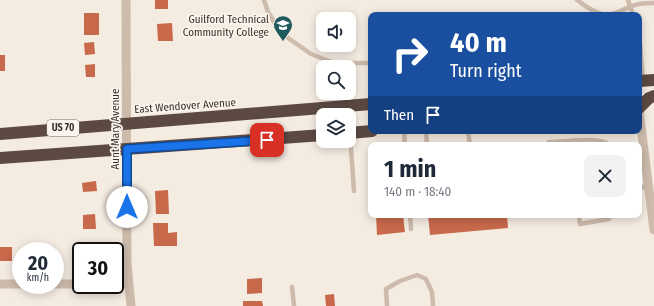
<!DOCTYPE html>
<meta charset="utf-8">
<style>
:root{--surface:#fff;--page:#f2f2f3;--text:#1f2937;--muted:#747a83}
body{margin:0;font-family:"Fira Sans Condensed",sans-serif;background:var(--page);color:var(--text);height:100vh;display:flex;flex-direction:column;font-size:15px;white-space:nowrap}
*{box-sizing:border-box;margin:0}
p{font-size:13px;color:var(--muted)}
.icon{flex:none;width:22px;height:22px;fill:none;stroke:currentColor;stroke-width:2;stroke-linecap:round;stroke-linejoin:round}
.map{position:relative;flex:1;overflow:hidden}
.panel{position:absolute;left:368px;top:142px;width:274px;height:76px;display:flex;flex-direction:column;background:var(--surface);border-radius:8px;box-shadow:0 2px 10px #0003}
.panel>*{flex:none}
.hud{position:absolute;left:368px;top:12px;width:274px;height:122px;border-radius:8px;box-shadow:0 2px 10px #0003;background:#1a4fa0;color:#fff;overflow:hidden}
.fabs{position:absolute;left:316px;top:12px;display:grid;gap:8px}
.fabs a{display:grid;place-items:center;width:40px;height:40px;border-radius:8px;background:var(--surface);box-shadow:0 2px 10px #0003;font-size:20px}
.speed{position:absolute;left:12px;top:242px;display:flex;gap:8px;font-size:20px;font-weight:700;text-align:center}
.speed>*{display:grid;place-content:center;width:52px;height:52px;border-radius:50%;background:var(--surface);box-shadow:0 2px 10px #0003;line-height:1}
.speed small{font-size:10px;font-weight:400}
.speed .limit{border:2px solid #111;border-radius:6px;background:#fff;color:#111}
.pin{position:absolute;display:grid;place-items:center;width:34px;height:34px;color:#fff;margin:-17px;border-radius:8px;box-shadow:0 2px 6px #0006}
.me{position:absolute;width:44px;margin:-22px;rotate:0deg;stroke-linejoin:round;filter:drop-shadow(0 0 3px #0008)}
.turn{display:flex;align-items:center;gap:14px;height:84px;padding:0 16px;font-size:18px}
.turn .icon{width:52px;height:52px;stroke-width:2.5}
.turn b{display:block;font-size:28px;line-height:34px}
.then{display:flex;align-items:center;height:38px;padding:0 16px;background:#0003;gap:8px;font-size:15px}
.round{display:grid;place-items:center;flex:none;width:42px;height:42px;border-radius:8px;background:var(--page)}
.summary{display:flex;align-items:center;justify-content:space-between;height:68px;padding:0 16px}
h1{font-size:24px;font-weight:700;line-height:30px}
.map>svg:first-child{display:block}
.building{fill:#c8694b}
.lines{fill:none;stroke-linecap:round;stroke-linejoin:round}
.lane{stroke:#cdbbac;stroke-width:4.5}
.street{stroke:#cdbbac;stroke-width:9}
.highway{stroke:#5c4a42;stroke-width:12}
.route-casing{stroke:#114b97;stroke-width:10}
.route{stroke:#1a73e8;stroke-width:7}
.labels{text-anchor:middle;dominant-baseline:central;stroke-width:3.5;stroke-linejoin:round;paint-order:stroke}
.shield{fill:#fbf5ee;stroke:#756b66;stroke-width:1}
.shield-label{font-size:10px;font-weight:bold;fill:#3b302b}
.poi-label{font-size:11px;fill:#3b302b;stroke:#fbf5ee;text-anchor:end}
.street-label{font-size:11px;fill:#3b302b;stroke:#fbf5ee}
</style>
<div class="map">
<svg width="654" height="306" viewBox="0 0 654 306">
<rect width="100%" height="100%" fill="#f4ebe1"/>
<g class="building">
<rect x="155" y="0" width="13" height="9"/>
<rect x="84" y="13" width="15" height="22"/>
<path d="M172,23L173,41H158L157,24Z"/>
<path d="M94,42L95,54L85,55L84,43Z"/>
<rect x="0" y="55" width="5" height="16"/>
<path d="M95,64V77H86L85,65Z"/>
<path d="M96,181L97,191L83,192L82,183Z"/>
<path d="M168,190L169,214H156L155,191Z"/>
<path d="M95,214L96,229H83V215Z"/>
<path d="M376,215H403L405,232L377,235Z"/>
<path d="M428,215H507L508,228L430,235Z"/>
<path d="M153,223H168V233L177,232V246H154Z"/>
<rect x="0" y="247" width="12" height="14"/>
<rect x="83" y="247" width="15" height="4"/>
<path d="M262,278V293L247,294V279Z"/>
<path d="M334,294L335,306H326L325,295Z"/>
<path d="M243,301H262L263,306H243Z"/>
</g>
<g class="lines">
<g class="lane">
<path d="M264,0L268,12L281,33L311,54L334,63H371"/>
<path d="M577,0C584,5 591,11 599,13C611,18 621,10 632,6C639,3 647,3 654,3"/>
<path d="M628,0L633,15"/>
<path d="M639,32L643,80"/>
<path d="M404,131L405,145"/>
<path d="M426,131L427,145"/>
<path d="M468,131L470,145"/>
<path d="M350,135L354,191"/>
<path d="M549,142C564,142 599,136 610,145"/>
<path d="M639,188L648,186"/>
<path d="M410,215L411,229"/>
<path d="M579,215L580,224L609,219V215"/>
<path d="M292,287L294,306"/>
<path d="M387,306L386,289L400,281L417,275L426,279L432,292L433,306"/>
</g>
<g class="street">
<path d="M126,0L127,264L131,306"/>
<path d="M639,110L654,230"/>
<path d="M0,284H21"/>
<path d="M55,284H81"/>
<path d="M115,284L128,283"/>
</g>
<g class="highway">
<path d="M639,81L654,80"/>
<path d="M639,108L649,98L654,96"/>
<path d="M349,133L372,131"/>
<path d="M0,134L371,104"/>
<path d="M0,158L323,135"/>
</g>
</g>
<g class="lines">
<defs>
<path id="route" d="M127,207V149L267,140"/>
</defs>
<use href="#route" class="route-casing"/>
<use href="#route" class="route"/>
</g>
<defs>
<symbol id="university-pin" viewBox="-11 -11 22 30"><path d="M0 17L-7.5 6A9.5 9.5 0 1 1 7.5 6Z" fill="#1f5a5e" stroke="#fbf5ee"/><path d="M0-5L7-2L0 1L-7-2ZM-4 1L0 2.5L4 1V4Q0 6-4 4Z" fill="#fff"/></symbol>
</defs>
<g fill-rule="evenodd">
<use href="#university-pin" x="272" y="14" width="22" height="30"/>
</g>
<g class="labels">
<rect class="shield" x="47" y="120" width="32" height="16" rx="3"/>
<g class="shield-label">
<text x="63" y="128">US 70</text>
</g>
<g class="poi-label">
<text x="269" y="19">Guilford Technical<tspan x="269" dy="13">Community College</tspan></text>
</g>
<g class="street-label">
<text transform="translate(185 106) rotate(-4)">East Wendover Avenue</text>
<text transform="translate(115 129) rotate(-90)">Aunt Mary Avenue</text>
</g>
</g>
</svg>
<div class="fabs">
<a><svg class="icon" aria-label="sound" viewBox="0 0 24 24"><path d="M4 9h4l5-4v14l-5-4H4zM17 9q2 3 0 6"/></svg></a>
<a><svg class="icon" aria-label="search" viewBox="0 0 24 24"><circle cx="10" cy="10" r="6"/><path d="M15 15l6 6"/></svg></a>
<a><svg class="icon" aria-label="layers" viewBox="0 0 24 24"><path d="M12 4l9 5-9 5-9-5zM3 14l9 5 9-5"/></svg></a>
</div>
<div class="speed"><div>20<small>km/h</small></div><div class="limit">30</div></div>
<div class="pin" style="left:267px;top:140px;background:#d93025"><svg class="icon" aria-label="arrive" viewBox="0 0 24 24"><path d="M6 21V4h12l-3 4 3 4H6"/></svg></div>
<svg class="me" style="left:127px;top:207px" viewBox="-20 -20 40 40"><circle r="19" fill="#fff"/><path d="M0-13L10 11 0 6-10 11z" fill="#1a73e8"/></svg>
<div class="hud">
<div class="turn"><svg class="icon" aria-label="right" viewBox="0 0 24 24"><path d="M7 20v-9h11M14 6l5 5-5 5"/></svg><div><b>40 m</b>Turn right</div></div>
<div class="then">Then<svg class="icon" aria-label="arrive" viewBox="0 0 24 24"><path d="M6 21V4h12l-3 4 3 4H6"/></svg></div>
</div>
<section class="panel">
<div class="summary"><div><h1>1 min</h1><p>140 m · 18:40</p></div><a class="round"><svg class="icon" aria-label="close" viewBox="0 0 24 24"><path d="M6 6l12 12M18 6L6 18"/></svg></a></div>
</section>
</div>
